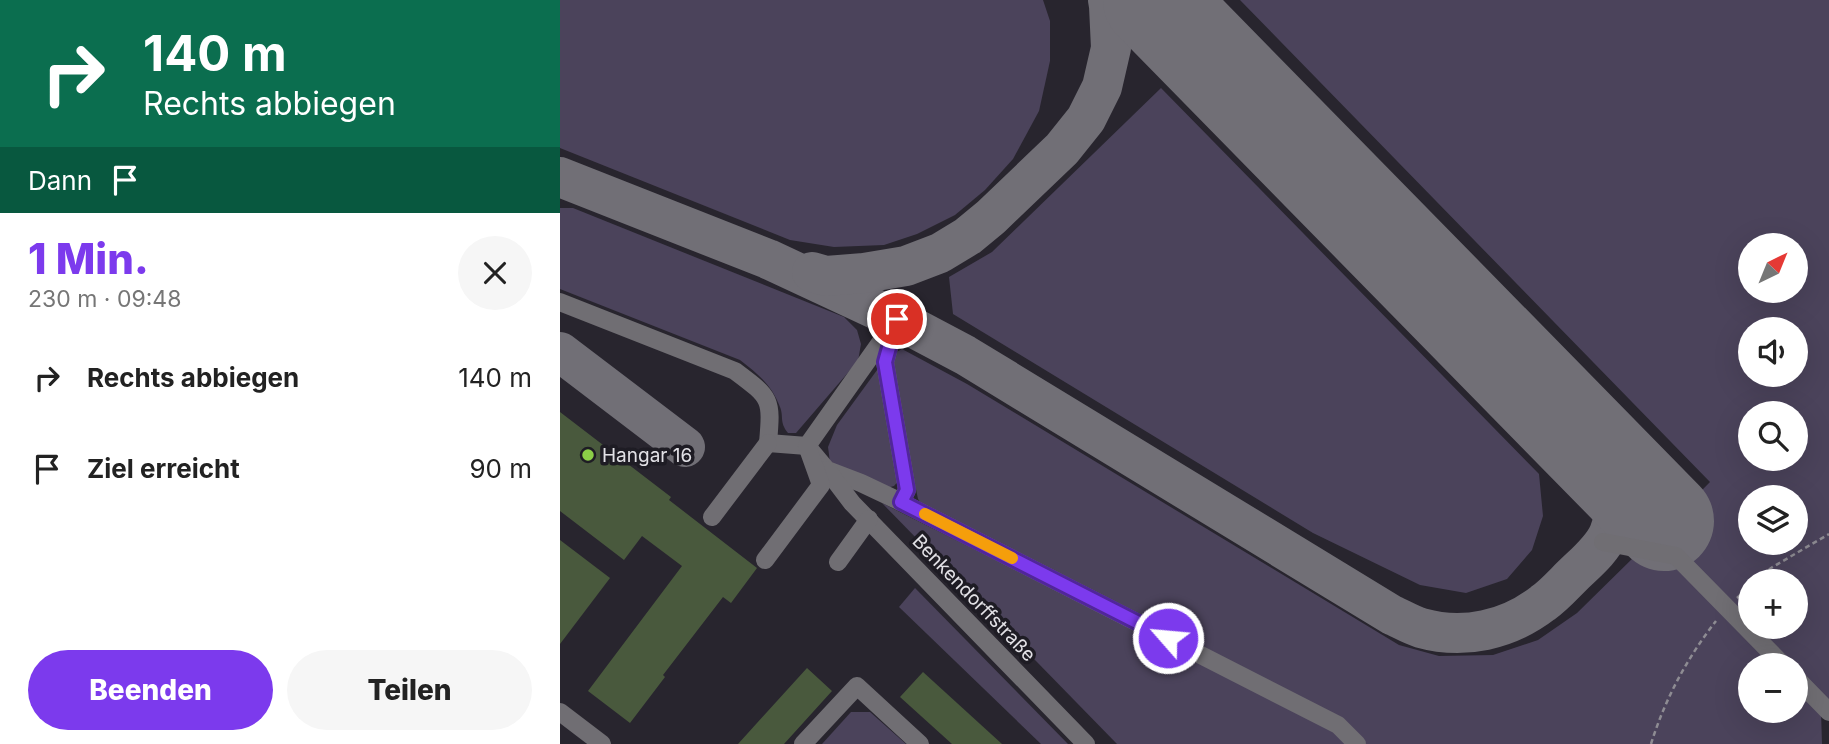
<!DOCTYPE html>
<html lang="de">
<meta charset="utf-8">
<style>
:root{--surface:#fff;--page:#f6f6f6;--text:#222;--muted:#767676;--accent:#7c3aed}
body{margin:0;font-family:Inter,sans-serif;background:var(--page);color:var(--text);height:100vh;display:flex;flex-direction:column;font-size:26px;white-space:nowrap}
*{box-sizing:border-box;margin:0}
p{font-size:23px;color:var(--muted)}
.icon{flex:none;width:38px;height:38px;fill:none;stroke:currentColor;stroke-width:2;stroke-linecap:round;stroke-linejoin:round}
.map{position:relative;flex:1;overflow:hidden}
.panel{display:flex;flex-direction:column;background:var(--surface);width:560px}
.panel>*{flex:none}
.guide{background:#0b6e4f;color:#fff;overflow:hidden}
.needle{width:46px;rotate:43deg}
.controls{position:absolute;left:1178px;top:233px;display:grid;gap:14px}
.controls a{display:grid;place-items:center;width:70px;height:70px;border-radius:50%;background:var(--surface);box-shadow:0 7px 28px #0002;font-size:35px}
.pin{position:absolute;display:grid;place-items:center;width:60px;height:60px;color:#fff;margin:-30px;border:4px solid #fff;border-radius:50%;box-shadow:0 2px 7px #0007}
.me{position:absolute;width:77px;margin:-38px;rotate:297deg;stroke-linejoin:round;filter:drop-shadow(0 0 5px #0008)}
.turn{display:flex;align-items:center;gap:24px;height:147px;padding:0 28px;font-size:32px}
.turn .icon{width:91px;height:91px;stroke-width:2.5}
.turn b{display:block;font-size:49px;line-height:60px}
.then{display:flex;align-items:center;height:66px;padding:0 28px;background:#0003;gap:14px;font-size:26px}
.round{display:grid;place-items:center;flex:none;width:74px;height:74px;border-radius:37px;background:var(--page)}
.head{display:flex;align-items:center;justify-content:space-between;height:119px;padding:0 28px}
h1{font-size:42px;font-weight:800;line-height:52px;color:var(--accent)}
.button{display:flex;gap:14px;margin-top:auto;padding:14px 28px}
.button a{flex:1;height:80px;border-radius:42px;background:var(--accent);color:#fff;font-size:28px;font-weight:800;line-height:80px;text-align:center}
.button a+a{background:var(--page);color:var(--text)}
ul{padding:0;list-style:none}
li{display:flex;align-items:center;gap:21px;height:91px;padding:0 28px}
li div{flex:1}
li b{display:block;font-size:26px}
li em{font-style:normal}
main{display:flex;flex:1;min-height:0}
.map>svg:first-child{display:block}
.green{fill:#4b435b;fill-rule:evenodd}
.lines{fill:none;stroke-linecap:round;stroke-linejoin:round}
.taxiway{stroke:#716f76;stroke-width:40}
.runway{stroke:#716f76;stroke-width:100}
.building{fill:#49593d}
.path{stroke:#8e8c93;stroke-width:2.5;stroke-dasharray:5 3.5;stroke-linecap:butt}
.minor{stroke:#706e73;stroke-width:18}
.route-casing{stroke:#51269a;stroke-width:18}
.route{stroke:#7c3aed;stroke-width:12}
.slow{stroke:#f59e0b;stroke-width:12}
.poi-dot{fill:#8bce47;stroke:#1e1c24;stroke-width:2.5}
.labels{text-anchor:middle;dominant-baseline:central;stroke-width:7;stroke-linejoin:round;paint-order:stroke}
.poi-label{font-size:19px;fill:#e2e1e6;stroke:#1e1c24;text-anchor:start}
.street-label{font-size:19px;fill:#e2e1e6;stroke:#1e1c24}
</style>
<main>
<section class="panel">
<div class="guide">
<div class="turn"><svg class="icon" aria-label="right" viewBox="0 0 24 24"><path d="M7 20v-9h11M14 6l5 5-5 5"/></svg><div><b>140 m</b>Rechts abbiegen</div></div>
<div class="then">Dann<svg class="icon" aria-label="arrive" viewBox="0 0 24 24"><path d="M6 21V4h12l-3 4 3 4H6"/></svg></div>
</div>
<div class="head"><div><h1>1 Min.</h1><p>230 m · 09:48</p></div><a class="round"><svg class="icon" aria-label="close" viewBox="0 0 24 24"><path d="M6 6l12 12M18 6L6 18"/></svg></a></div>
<ul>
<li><svg class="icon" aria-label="right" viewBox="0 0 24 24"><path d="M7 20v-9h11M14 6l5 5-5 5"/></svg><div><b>Rechts abbiegen</b></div><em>140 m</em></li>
<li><svg class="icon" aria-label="arrive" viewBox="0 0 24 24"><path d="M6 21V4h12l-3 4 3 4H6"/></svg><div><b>Ziel erreicht</b></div><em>90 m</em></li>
</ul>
<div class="button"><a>Beenden</a><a>Teilen</a></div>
</section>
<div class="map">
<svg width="1269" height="744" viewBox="0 0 1269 744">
<rect width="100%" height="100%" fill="#28252e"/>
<g class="green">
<path d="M0,0H483L490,21V61L479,111L453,159L425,190L395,215L357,234L324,245L274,247L230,240L0,148Z"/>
<path d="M680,0H1269V701L1196,627L1236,626V581H1190V620L1120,549L1086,547L1150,482ZM1190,245H1236V290H1190ZM1190,329H1236V374H1190ZM1190,413H1236V458H1190ZM1190,497H1236V542H1190Z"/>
<path d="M601,88L979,474L983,516L972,550L947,579L906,593L860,585L753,533L393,314L389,277L432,252Z"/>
<path d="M0,208H13L284,317L297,330L301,344L298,361L236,433H228C219,422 224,417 220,407C212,385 198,374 180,360L0,289Z"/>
<path d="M342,349L407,384L839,645L879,656L933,655L978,640L1017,613L1075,556L1112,560L1215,665H1190V710H1236V686L1261,711L1262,744H806L780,718L365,509L358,499L330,365L333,354Z"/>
<path d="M320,366L340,479L334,486L323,489L270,462L268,447L277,425Z"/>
<path d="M322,503L774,730L788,744H557Z"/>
<path d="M355,588L508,744H481L339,607Z"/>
<path d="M291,712H310L346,744H262Z"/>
</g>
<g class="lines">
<g class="taxiway">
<path d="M0,177L208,259L337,319L405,355L832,615C841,619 851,625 861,628C904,640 948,630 983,603C993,596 1002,586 1011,577C1024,564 1042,550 1049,533C1057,514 1057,494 1058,474"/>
<path d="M252,272L266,276L304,273L346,266L380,253L408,236L431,217L502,149L526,119L542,87L551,48L549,6L548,0"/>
<path d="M0,352L125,447"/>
</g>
<path class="runway" d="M593,0L1104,521"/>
</g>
<g class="building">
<path d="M0,412L111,497L109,500L197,568L171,603L163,597L103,675L105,677L70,723L28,691L122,566L82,536L64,560L0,511Z"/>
<path d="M0,540L50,578L0,644Z"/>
<path d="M247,668L272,691L262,702L224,744H178Z"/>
<path d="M363,672L442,744H392L340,697Z"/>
</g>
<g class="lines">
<g class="path">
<path d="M1196,581L1211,568L1269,534"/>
<path d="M1177,598L1190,586"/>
<path d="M1091,744C1105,699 1127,658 1156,621"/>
</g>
<g class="minor">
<path d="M0,302L175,371C211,398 212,398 208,443L247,446L267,470L301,483L341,502L778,725L797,744"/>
<path d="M267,470L292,503L526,744"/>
<path d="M152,517L208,443"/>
<path d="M1043,542L1116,556L1223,665"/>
<path d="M205,560L261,485L247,446L337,319L325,362L347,490L341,502"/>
<path d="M278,562L309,519"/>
<path d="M1236,678L1269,712"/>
<path d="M0,712L42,744"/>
<path d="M243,744L297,686L360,744"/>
</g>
</g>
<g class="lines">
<defs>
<path id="route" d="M337,319L325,362L347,490L341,502L608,638"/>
</defs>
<use href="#route" class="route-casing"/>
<use href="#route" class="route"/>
<path class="slow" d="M365,514L452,558"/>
</g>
<circle class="poi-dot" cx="28" cy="455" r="7"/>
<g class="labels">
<g class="poi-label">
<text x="42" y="455">Hangar 16</text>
</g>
<g class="street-label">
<text transform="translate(414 598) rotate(46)">Benkendorffstraße</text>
</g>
</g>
</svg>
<div class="controls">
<a><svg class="needle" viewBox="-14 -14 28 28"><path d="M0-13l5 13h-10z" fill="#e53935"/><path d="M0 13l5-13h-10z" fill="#767676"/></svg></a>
<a><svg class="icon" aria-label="sound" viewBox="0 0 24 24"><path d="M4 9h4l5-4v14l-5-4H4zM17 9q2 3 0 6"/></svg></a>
<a><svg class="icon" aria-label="search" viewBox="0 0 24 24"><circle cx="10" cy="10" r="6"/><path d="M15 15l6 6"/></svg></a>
<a><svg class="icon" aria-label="layers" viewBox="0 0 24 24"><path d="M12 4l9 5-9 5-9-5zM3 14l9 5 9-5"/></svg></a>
<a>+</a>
<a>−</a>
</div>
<div class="pin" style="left:337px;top:319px;background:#d93025"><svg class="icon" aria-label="arrive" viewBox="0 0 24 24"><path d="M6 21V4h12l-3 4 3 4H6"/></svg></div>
<svg class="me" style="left:608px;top:638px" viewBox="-20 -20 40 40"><circle r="17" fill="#7c3aed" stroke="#fff" stroke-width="3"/><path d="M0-11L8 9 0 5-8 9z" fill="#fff"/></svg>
</div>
</main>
